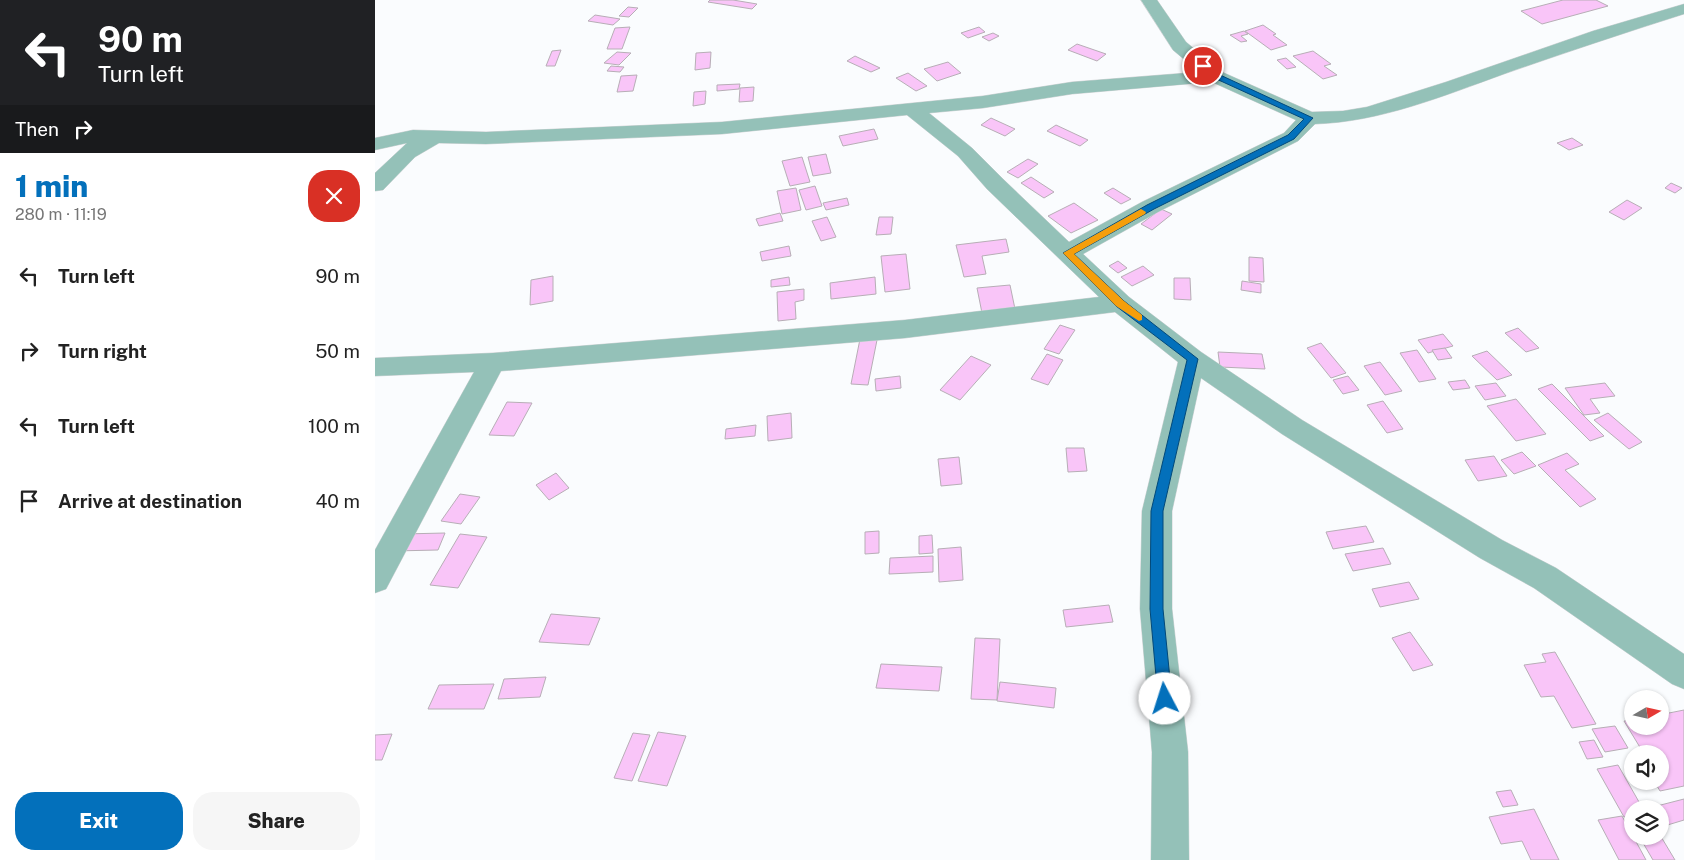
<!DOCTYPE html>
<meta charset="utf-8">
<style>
:root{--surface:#fff;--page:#f6f6f6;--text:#222;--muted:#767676;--accent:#0370bb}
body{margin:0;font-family:"Public Sans",sans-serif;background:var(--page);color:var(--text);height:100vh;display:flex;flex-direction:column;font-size:19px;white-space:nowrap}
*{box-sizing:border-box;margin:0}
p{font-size:16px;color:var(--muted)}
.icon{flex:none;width:28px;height:28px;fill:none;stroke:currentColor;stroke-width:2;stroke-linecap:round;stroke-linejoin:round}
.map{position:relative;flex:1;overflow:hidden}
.drawer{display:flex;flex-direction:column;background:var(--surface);width:375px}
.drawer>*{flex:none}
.banner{background:#202124;color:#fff;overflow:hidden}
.needle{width:32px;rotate:81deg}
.buttons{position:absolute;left:1249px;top:690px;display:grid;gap:10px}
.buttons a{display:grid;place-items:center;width:45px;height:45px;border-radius:50%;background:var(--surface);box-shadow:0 1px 4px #0004;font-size:25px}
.pin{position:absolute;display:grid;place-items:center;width:42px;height:42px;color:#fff;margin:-21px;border:2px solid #fff;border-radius:50%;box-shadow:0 1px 5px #0007}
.me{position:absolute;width:55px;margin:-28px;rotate:355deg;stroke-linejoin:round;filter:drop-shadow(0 0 4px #0008)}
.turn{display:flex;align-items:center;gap:18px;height:105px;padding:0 15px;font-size:22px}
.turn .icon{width:65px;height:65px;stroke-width:2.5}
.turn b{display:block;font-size:35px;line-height:42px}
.then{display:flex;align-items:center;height:48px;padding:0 15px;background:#0003;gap:10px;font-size:19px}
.round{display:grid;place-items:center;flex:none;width:52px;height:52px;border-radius:20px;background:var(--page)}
.head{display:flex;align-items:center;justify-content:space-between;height:85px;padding:0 15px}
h1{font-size:30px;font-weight:800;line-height:38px;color:var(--accent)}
.action{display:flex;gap:10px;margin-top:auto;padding:10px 15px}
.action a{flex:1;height:58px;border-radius:20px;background:var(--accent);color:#fff;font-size:20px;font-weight:800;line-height:58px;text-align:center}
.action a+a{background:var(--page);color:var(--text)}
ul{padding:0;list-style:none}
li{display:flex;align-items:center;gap:15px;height:75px;padding:0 15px}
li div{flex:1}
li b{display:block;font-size:19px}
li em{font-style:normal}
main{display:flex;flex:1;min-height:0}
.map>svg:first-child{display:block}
.building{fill:#f9c5f8;stroke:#b7aeb6}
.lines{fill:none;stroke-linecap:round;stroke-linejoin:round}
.street-casing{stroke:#d3d5d7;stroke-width:1}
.street{fill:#94c1b8;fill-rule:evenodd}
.route{fill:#0370bb;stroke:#02497a}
.slow{fill:#f59e0b}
</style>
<main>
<section class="drawer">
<div class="banner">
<div class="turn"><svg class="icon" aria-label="left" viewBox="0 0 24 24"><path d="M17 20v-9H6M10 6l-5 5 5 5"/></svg><div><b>90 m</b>Turn left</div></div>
<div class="then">Then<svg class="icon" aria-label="right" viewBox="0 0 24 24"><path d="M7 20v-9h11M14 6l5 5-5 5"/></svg></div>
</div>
<div class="head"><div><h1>1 min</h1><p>280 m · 11:19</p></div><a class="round" style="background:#d93025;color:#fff"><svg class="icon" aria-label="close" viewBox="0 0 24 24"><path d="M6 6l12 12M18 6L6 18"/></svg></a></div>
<ul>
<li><svg class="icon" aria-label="left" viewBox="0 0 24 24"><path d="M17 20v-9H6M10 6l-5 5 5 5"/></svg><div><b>Turn left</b></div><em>90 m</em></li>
<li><svg class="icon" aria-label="right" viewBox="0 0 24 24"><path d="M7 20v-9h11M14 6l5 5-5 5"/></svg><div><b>Turn right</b></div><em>50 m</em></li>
<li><svg class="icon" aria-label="left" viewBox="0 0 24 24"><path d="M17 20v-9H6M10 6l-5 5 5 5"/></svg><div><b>Turn left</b></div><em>100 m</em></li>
<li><svg class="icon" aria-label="arrive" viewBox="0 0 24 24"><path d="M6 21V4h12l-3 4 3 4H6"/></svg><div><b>Arrive at destination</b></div><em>40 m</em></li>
</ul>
<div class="action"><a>Exit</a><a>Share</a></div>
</section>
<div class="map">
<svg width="1309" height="860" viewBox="0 0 1309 860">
<rect width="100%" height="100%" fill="#fafcfe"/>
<g class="building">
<path d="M335,0H358L382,4L377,9L333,2Z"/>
<path d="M1188,0H1221L1233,6L1167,24L1146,11Z"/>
<path d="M253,7L263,8L254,17L244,16Z"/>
<path d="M220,15L245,19L238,25L213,21Z"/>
<path d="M888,25L901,34L898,35L912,45L896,50L870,31Z"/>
<path d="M255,27L247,49H232L240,28Z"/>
<path d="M604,27L610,32L593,38L586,33Z"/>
<path d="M869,31L873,34L866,36L872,41L866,42L855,35Z"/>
<path d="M618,33L624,36L614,41L607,37Z"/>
<path d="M702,44L731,54L722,61L693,50Z"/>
<path d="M186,50L180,66H171L177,51Z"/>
<path d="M938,51L956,64L949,66L962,75L948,79L918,56Z"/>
<path d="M242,52L256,53L244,65L229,63Z"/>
<path d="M336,52L335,68L320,70L321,53Z"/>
<path d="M480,56L505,68L496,72L472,61Z"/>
<path d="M911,58L921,67L912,69L902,60Z"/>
<path d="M573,62L586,73L562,81L549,69Z"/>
<path d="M236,66L249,67L245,72L232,71Z"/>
<path d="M533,73L552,86L541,91L521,78Z"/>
<path d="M262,75L258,91L242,92L246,76Z"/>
<path d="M365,84L364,89L342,91V85Z"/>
<path d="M379,87L378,101L364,102L365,88Z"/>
<path d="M331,91L330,104L318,106L319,92Z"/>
<path d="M616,118L640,129L630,136L606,125Z"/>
<path d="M681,125L713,140L705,146L672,131Z"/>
<path d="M499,129L503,139L468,146L464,136Z"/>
<path d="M1197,138L1208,145L1194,150L1182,143Z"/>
<path d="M451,154L456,173L438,176L433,157Z"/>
<path d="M427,157L435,182L415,186L407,161Z"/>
<path d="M653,159L663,164L643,178L632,172Z"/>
<path d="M656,177L679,192L669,198L646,183Z"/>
<path d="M1296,183L1307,188L1300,193L1290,188Z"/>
<path d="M440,186L447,206L431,210L424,190Z"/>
<path d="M421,188L426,210L407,214L402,191Z"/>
<path d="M738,188L756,199L746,204L729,193Z"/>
<path d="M472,198L474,205L451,210L448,203Z"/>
<path d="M1252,200L1267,208L1249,220L1234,212Z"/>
<path d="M699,203L723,220L696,233L673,216Z"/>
<path d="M786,209L797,214L777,230L766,224Z"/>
<path d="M405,213L408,221L384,226L381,219Z"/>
<path d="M452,217L461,237L446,241L437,221Z"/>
<path d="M504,217H518L516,234L501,235Z"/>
<path d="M631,239L634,252L607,256L611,274L589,277L581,245Z"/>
<path d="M414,246L416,256L387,261L385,252Z"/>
<path d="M531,254L535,289L510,292L506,256Z"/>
<path d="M874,257L888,258L889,282L874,281Z"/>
<path d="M743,261L752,268L743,273L734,266Z"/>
<path d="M768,266L779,275L757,286L746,277Z"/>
<path d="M178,276V301L155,305L156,280Z"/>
<path d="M414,277L415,285L396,287V280Z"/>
<path d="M500,277L501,294L456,299L455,283Z"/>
<path d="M799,278H815L816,300L799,299Z"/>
<path d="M867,281L886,284V293L866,290Z"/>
<path d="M635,285L640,309L607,313L602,288Z"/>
<path d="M429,289V300L420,302L421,319L403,321L402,292Z"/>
<path d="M685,325L700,330L684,354L669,349Z"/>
<path d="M1143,328L1164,348L1151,352L1130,333Z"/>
<path d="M1068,334L1078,346L1053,353L1043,340Z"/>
<path d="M485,339L502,340L493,385L476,384Z"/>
<path d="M946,343L971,373L956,378L932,348Z"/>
<path d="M1070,348L1077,358L1063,360L1057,350Z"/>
<path d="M1042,350L1061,379L1044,382L1025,353Z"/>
<path d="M1112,351L1137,375L1122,380L1097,356Z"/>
<path d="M843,352L887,354L890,369L845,367Z"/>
<path d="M672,354L688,360L673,385L656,379Z"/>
<path d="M596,356L616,365L585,400L565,390Z"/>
<path d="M1005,362L1027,391L1010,395L989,366Z"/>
<path d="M525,376L526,388L501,391L500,379Z"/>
<path d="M973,376L984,390L968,394L958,380Z"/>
<path d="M1090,380L1095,388L1078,390L1073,382Z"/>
<path d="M1121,383L1131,396L1110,400L1100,386Z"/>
<path d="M1230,383L1240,396L1215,399L1225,413L1209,415L1190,388Z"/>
<path d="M1177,384L1229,436L1215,441L1163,389Z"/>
<path d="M1141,399L1171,434L1141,441L1112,406Z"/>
<path d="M1008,401L1028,429L1012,433L992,405Z"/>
<path d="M132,402L157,403L139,436L114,435Z"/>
<path d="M416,413L417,438L393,441L392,416Z"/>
<path d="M1233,413L1267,442L1254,449L1219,420Z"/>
<path d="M381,425L380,436L350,439L351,429Z"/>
<path d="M691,448H709L712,471L693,472Z"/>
<path d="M1147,452L1161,466L1139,474L1126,460Z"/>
<path d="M1192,453L1204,464L1190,470L1221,499L1205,507L1163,465Z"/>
<path d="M1119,456L1132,476L1103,481L1090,460Z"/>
<path d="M584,457L587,484L566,486L563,459Z"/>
<path d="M181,473L194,488L174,500L161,485Z"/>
<path d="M85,494L105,497L86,524L66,521Z"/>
<path d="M991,526L999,542L958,549L951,532Z"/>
<path d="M504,531V553L490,554V532Z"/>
<path d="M70,533L63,550L18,551L27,534Z"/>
<path d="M85,534L112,537L83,588L55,585Z"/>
<path d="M557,535L558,553L544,554V536Z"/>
<path d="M586,547L588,580L564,582L563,549Z"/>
<path d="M1008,548L1016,564L978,571L970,554Z"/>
<path d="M558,556V572L514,574L515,558Z"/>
<path d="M1034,582L1044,599L1005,607L997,589Z"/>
<path d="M734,605L738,622L691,627L688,610Z"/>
<path d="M176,614L225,618L214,645L164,642Z"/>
<path d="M1035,632L1058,665L1038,671L1017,638Z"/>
<path d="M600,638L625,639L622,700L596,699Z"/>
<path d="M1180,652L1221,724L1197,728L1179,696L1166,697L1149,665L1171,662L1167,654Z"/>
<path d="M506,664L567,667L564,691L501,688Z"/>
<path d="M171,677L165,697L123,699L129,679Z"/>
<path d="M625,682L681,688L679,708L622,701Z"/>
<path d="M119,684L109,709H53L64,685Z"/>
<path d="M1287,700L1294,713L1309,710V786L1285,791L1279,781H1285V754H1263L1261,750L1266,749L1249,721L1258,720V726H1285V701Z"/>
<path d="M1240,726L1253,748L1230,752L1217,729Z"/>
<path d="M283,732L311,736L292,786L263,781Z"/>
<path d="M258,733L275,735L257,781L239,778Z"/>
<path d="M17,734L7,760H0V735Z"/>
<path d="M1219,740L1228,757L1212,759L1204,742Z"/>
<path d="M1243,765L1268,809H1258V816L1249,817L1222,769Z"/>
<path d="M1136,790L1143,805L1128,807L1121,792Z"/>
<path d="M1309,799V820L1286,827L1285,809L1274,808Z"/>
<path d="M1159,809L1184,860H1156L1147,841L1126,844L1114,817Z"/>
<path d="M1247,816L1258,836L1271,860H1244L1223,820Z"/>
<path d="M1285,835L1300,860H1278L1264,836Z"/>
</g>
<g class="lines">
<defs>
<path id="street" d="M766,0H782L811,42L847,72L937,112L968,111L992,107L1071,82L1218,31L1309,4V14C1249,33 1189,53 1129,74C1068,96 1005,122 940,124L923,141L783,212L708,254L754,297L826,352L927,420L1127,540L1181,568L1309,654V689L1297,684L1159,588L1105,558L907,434L826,378L797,511V609L813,752L814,860H776L777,752L765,609L767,511L803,362L740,312L530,338L126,371L11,589L0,593V550L99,372L0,376V358L118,353L530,320L724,297L612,189L583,156L532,115L347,134L111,144L64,143L40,157L8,190L0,191V173L32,143L0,150V138L38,130L111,132L347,122L608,96L697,82L824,72L798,50ZM837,82L921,120L909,133L767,202L694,242L628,179L597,148L554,113L608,108L697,94Z"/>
</defs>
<use href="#street" class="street-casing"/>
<use href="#street" class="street"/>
</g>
<path class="route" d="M825,64H831L843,74L938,118L919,139L779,209L699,254L749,301L823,359L788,511V609L797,699L795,704L790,705L785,704L783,699L775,609L776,511L812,360L741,306L688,253L772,205L913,135L929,119L837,77L825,67Z"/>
<path class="slow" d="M766,209L771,212L770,214L699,254L749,301L767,315V320L764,321L741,306L688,253Z"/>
</svg>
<div class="buttons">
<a><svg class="needle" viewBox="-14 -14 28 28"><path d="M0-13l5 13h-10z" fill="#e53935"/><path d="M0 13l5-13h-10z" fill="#767676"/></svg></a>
<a><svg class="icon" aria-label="sound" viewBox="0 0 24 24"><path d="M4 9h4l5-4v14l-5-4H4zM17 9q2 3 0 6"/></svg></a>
<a><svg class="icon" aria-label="layers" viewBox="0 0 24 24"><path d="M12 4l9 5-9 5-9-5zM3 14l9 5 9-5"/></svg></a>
</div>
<div class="pin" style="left:828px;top:66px;background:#d93025"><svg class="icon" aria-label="arrive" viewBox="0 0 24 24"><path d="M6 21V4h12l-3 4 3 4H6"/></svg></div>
<svg class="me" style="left:790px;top:699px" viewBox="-20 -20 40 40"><circle r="19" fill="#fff"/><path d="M0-13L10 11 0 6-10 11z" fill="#0370bb"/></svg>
</div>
</main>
